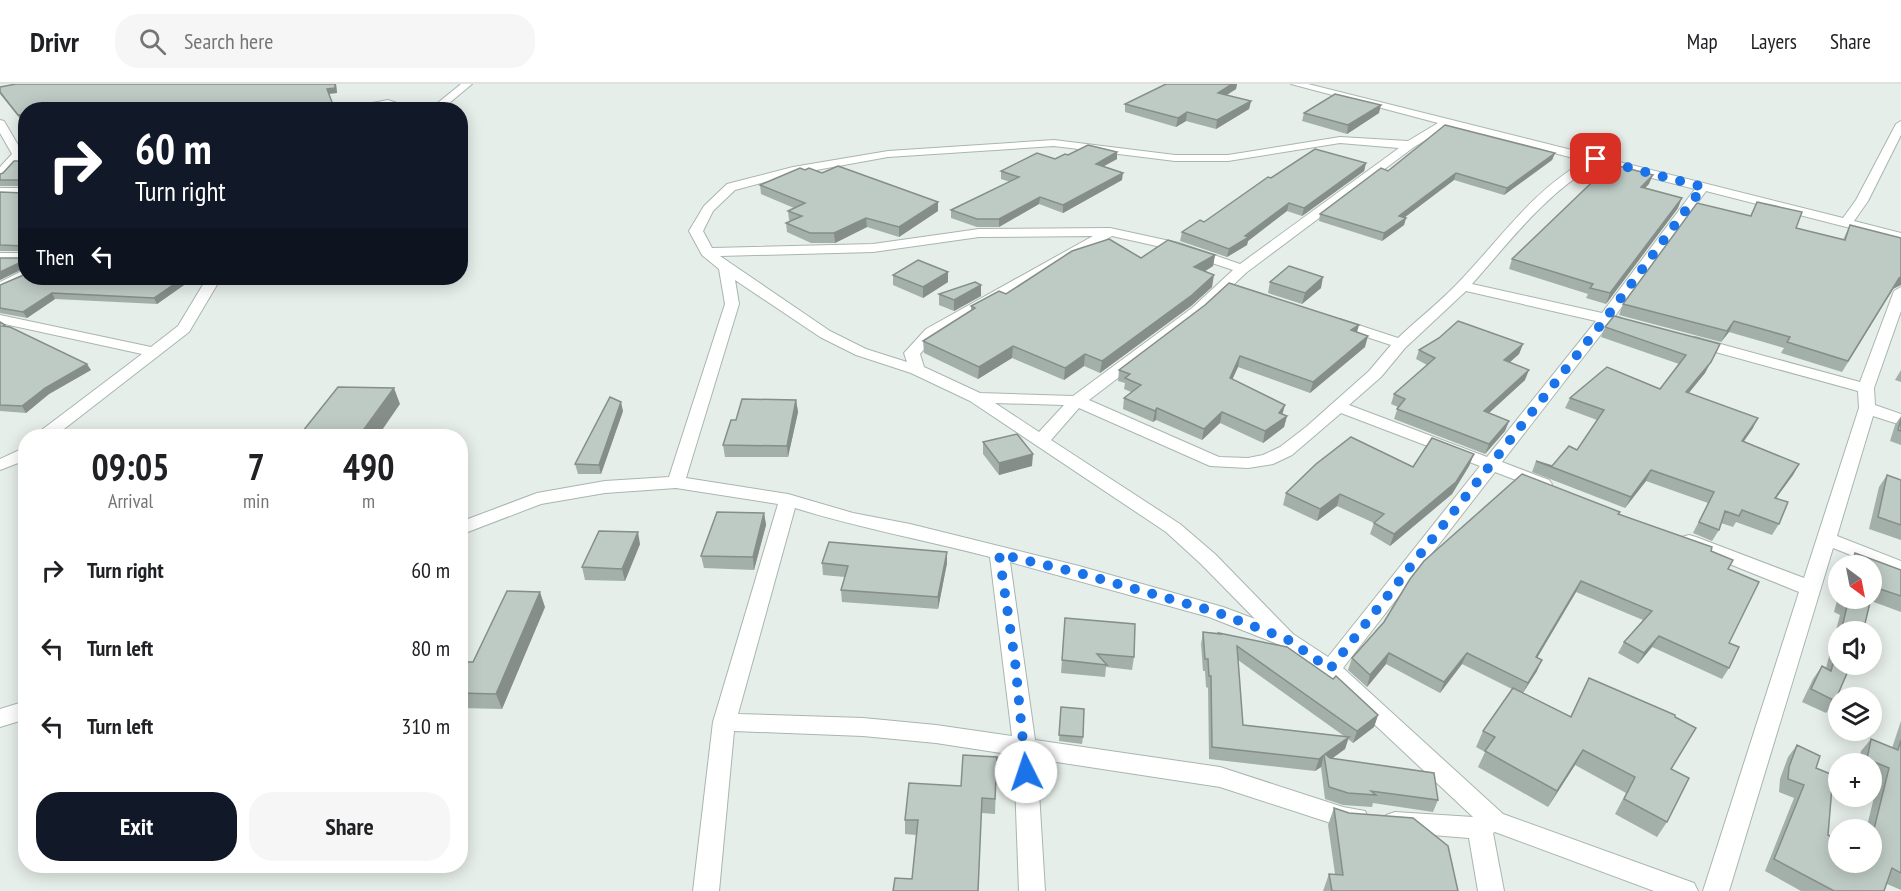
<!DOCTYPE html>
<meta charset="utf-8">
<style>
:root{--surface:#fff;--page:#f6f6f6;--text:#202124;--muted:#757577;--line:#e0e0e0;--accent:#111827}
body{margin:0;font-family:"PT Sans Narrow",sans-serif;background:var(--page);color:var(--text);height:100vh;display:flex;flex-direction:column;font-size:22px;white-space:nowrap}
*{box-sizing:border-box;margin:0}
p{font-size:20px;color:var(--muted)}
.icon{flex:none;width:33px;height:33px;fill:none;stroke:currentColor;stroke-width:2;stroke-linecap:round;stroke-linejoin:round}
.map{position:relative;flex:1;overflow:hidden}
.drawer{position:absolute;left:18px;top:345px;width:450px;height:444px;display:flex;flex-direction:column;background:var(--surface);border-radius:24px;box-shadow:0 3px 15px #0003}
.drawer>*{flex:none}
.banner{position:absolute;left:18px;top:18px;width:450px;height:183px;border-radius:24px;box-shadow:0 3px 15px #0003;background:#111827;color:#fff;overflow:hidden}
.needle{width:39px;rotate:148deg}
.buttons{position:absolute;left:1828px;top:471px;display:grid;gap:12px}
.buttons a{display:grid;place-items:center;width:54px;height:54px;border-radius:50%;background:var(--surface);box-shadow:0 3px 15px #0003;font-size:30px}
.pin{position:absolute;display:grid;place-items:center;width:51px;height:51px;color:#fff;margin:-26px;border-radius:12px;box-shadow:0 3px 9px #0006}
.me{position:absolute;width:66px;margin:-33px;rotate:356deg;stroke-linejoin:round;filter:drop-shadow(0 0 4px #0008)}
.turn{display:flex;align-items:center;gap:21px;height:126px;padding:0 18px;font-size:27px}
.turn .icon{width:78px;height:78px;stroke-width:2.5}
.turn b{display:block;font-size:42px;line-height:51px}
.then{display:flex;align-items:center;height:57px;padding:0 18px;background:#0003;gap:12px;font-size:22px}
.eta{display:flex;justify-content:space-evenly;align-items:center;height:102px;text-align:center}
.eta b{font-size:36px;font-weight:700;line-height:42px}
.action{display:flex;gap:12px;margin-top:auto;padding:12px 18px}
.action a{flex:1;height:69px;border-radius:24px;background:var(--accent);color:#fff;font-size:24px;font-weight:700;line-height:69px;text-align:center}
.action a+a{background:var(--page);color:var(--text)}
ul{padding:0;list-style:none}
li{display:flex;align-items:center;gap:18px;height:78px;padding:0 18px}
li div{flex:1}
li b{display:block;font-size:22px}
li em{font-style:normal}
header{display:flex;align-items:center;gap:36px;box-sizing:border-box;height:84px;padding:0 30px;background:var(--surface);border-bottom:2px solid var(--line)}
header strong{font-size:28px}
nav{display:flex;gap:33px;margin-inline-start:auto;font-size:21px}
.search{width:420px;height:54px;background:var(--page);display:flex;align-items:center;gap:15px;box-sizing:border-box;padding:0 21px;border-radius:24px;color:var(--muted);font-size:22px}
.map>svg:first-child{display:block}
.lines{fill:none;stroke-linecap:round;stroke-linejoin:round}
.minor-casing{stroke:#a8b6af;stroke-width:2}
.minor{fill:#fff;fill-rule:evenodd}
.wall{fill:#a3afa9;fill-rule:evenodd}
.shaded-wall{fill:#858e89}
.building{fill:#becbc4;stroke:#858e89;stroke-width:1.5}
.route{stroke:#1a73e8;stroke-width:10;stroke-dasharray:0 18}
</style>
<header>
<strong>Drivr</strong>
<div class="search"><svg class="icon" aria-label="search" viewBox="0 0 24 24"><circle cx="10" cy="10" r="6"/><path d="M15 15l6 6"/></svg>Search here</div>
<nav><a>Map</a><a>Layers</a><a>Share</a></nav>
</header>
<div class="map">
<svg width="1901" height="807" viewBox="0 0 1901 807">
<rect width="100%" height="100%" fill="#e6eee9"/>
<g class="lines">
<defs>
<g id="minor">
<path d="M461,0H472L441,26H429Z"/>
<path d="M1291,0H1308L1843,134L1856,116L1896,40L1901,37V51L1868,117L1854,137L1901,149V157L1706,107L1615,232L1621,234L1623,237L1621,240H1609L1502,378L1549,396L1552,400L1549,404H1537L1495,388L1343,584L1503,730L1694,799L1698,807H1654L1495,748L1493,749L1504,807H1478L1469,754L1395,748L1386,745L1383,738L1386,731L1395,728L1473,733L1322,591L1280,561L1209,533L1010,478L1035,656L1220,683L1343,723L1365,727L1368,734L1365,741L1356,744L1343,743L1220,703L1037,675L1045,807H1019L1014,671L936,659L863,652L734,647L719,807H693L713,638L778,420L676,404L605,409L541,420L460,451V438L537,409L605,397L669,393L725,220L719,185L702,171L689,147L704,122L727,100L793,83L888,67L1054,56L1175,71H1228L1340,53L1408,57L1438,39ZM1449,42L1585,77C1533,106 1500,155 1459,198C1440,218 1418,235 1398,254L1340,235H1330L1328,238L1330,241L1391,261L1369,287L1306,343L1280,363L1263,371L1248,374L1219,373L1089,316L1202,230L1247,188L1414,63ZM1340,59L1399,64L1240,180L1179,159L1110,144L979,145L873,160L712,164L703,147L713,127L735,106L794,90L888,73L1054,62L1175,77H1228ZM1597,80L1695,105L1602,229L1472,200C1511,156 1546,109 1597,80ZM1093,152L926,245L904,269L907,278L866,265L830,247L720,172L873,168L979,153ZM1112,152L1170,165L1233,186L1192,224L1073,312L980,309L924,283L920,270L936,251ZM735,196L820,253L856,271L911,289L970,317L1166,448L1201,480L1255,535L1223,523L1079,482L910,440L853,429L788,410L686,394L739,220ZM1466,207L1596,237L1487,373L1349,321L1381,293L1405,264ZM995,319L1064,321L1039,348ZM1079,324L1210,382L1248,384L1273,380L1292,371L1341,329L1480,382L1328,573L1293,550L1215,470L1180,440L1051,356ZM795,424C859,444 925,456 990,473L1012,652L936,641L863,634L738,630Z"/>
<path d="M388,16L417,26H399L388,22L366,26H336Z"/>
<path d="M0,36L4,37L21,66H26V73H22L4,93L0,94V83L12,70L0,49Z"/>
<rect x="0" y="104" width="26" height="8"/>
<rect x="0" y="169" width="26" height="8"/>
<path d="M26,185V194H28L0,208V198Z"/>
<path d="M207,194H221L189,248L55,352H37L39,348L142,270L0,239V231L151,263L178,242Z"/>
<path d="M1901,203V227L1874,304L1875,321L1901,330V341L1873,332L1837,452L1901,477V491L1833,464L1729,807H1703L1799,508L1682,461L1679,457L1682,453L1689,451L1696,453L1804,494L1859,324L1858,307L1690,261L1687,258L1695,253L1860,298L1894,207Z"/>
<path d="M26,363V376L0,386V375Z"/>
<path d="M26,617V635L0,643V625Z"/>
</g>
</defs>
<use href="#minor" class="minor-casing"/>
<use href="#minor" class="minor"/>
</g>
<g class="wall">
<path d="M16,0H336L337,9L26,26L21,36L0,10V3Z"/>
<path d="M1166,0H1237L1236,5L1227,11L1251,17L1249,25L1216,45L1186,37L1176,43L1125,28V20Z"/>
<path d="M1304,29H1379L1347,50L1302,37Z"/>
<path d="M1555,69L1552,76L1504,111L1454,96L1404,134H1406L1404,141L1382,157L1319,137L1320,130L1388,87Z"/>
<path d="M1068,71L1117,75L1104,82L1122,96L1063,129L1039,120L999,143H977L951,134V126L1010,98L1001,95V87Z"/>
<path d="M14,77H26V189L25,184L0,196V174H23L25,171V167H0V108L23,109L25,102H0V90L3,89Z"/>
<path d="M1366,79L1364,87L1302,132L1287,127L1248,157L1247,161L1227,173L1180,157L1182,148L1204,138L1271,94Z"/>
<path d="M805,86L822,89L938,127L899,153L867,143L835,159H811L787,148L786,139L790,137L789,136L788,127L794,124L761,110L760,101Z"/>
<path d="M1649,100L1645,104L1678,124L1606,220L1586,214L1588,210L1509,185L1512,175Z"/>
<path d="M1757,118L1796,144L1843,156L1850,141L1893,205L1842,288L1781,269L1784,264L1729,248L1721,258L1619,231L1623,220L1750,132Z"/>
<path d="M1215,171L1213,182L1204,188L1212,203L1191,222L1100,289L1084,282L1064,296L1012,274L978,295L924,269L923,257L971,227V222L1006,210L1141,174Z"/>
<path d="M948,188V198L923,214L893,201V191Z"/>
<path d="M26,194H194L157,220L55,215L27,234L0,229V201Z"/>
<path d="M1270,198L1321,204L1302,220L1268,209Z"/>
<path d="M981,201V212L954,227L939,221V210Z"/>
<path d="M0,238L5,241L6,243L91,286L49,310L26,329L0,327Z"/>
<path d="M1605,243L1720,260L1705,289L1689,309L1753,344L1744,357L1799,380L1793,391L1776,414L1779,440L1772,451L1736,438L1733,443L1721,439L1719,446L1712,457L1693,449L1708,419L1646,397L1625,424L1532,388L1536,377L1552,382L1577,366L1597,336L1565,324L1570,314L1660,305L1679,280L1601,253Z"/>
<path d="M1357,248L1365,263L1310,309L1238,283L1232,295L1283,330L1287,332L1284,343L1263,359L1220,339L1202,356L1156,336L1153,338L1123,325L1124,314L1131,308L1124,305L1125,299L1118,297L1119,286Z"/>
<path d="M1523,260L1519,270L1510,278L1525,296L1489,329L1509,337L1505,347L1485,370L1394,335L1398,323L1391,320L1394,310L1427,281L1416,275L1419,266Z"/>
<path d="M1901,286V298L1895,296Z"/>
<path d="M796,316L798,328L788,373H725L723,361L736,336Z"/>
<path d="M623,327L601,390H578L575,380Z"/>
<path d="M1901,332V361L1890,357L1895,341Z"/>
<path d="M983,358L1032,382L999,391L983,370Z"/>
<path d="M1474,370L1469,382L1452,410L1390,462L1370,450L1374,439L1337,422L1317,437L1283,421L1286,409Z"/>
<path d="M1887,391L1901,396V456L1869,445L1879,403Z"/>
<path d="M764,429L766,441L754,486L704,484L701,472Z"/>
<path d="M1619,430L1711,467L1728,485L1729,584L1722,595L1652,563L1638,580L1618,569L1624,558L1643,536L1576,508L1537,574V587L1523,609L1570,633L1589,594L1675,633L1667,738L1657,753L1615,730L1626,709L1575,681L1548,723L1478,683L1485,668L1476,663L1483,647L1512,605L1462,580L1440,609L1386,580L1367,603L1348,586L1352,574Z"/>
<path d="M640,460L625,497L585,496L582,483Z"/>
<path d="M1855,469L1901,486V528L1871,517L1863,548H1839V580L1835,617L1826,629L1802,618L1813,595L1822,582L1826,584L1840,531L1834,528L1839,509V514H1872V482H1847Z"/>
<path d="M822,479H947L938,525L842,518L841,506L845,493L823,491Z"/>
<path d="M545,523L502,625L460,624V578H473Z"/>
<path d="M1065,534L1134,573L1132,586L1106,583L1105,593L1061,589Z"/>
<path d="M1203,548L1218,549H1219L1378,631L1374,643L1353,659L1348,655L1345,665L1332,674L1438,716L1433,728L1373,719L1372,723L1343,721L1325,715L1321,683L1315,687L1209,675L1208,604L1206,603L1205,587H1203L1201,560ZM1238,576L1344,652L1243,641Z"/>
<path d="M1061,623L1083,653L1082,660L1059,657Z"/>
<path d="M1901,637V806L1887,800L1884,807H1801L1765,787L1794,714L1779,708L1780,695L1788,673L1797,661L1816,684L1828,751L1872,778V746H1866L1878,697L1872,694V680H1858L1861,667L1871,655L1892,664Z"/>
<path d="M997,673L995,730L982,729L912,795L916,751L905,750V736L961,702Z"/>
<path d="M1334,724L1458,807H1323L1329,790H1335L1328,741Z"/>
</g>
<g class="shaded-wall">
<path d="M335,0H336L337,9L328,10L327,5Z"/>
<path d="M1232,0H1237L1236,5L1217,17L1218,9Z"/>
<path d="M1251,17L1249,25L1216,45L1217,36Z"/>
<path d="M1381,21L1379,29L1347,50L1348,41Z"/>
<path d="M1187,28L1186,37L1176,43L1178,34Z"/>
<path d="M26,30V35L21,36L18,31Z"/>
<path d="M1117,68V75L1095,87L1096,80Z"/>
<path d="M1555,69L1552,76L1504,111L1507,104Z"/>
<path d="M1366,79L1364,87L1302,132L1304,124Z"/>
<path d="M1123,89L1122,96L1063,129V121Z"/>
<path d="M1456,89L1454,96L1397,139L1399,132Z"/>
<path d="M1653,91L1649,100L1637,112L1641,103Z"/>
<path d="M1040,113L1039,120L999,143V135Z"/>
<path d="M1682,114L1678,124L1606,220L1610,209Z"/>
<path d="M938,118V127L899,153V143Z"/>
<path d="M1289,119L1287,127L1248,157L1247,161L1227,173L1229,165Z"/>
<path d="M866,134L867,143L835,159L834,149Z"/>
<path d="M1406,134L1404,141L1382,157L1384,149Z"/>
<path d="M1215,171L1213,182L1192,195L1194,183Z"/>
<path d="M23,177L26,183L0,196V188Z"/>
<path d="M948,188V198L923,214V203Z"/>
<path d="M1214,191L1212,203L1191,222L1100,289L1102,277Z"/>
<path d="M1323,193L1321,204L1302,220L1305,209Z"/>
<path d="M1901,193V201L1893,205L1842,288L1899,194Z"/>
<path d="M183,194H194L157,220L154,214Z"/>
<path d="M981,201V212L954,227V216Z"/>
<path d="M52,209L55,215L27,234L23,228Z"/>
<path d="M1734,237L1729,248L1721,258L1727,247Z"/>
<path d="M1359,241L1356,252L1351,246Z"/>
<path d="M1368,252L1365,263L1310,309L1313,298Z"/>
<path d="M1523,260L1519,270L1501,286L1504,276Z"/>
<path d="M1720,260L1705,289L1681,318L1686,308Z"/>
<path d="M1013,262L1012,274L978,295L979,283Z"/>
<path d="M1085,270L1084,282L1064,296L1065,284Z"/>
<path d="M1240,272L1238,283L1228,305L1230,294Z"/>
<path d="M87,280L91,286L49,310L26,329L22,322L45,304Z"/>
<path d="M1529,286L1525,296L1480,337L1484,327Z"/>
<path d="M394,304L400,320L378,352H359Z"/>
<path d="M796,316L798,328L788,373L787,362Z"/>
<path d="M621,318L623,327L601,390L599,381Z"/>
<path d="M1285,321L1282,332H1287L1284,343L1263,359L1265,347Z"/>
<path d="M1157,324L1156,336L1153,338L1155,327Z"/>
<path d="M1222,328L1220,339L1202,356L1204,345Z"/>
<path d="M1758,334L1753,344L1737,367L1742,357Z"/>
<path d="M1509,337L1505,347L1485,370L1489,360Z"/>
<path d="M1033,370L1032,382L999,391V379Z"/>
<path d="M1474,370L1469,382L1452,410L1390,462L1394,450Z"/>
<path d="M1799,380L1793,391L1768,425L1775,414Z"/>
<path d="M1651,386L1646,397L1625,424L1631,413Z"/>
<path d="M1340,410L1337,422L1317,437L1320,425Z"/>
<path d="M764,429L766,441L754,486L753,473Z"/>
<path d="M638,448L640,460L625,497L622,485Z"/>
<path d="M947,468V479L938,525V513Z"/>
<path d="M1581,497L1576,508L1531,584L1536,573Z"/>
<path d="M461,501L467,516L460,528V502Z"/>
<path d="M540,508L545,523L502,625L496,610Z"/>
<path d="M1659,552L1652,563L1638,580L1644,569Z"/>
<path d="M1389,569L1386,580L1367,603L1370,591Z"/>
<path d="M1467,569L1462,580L1440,609L1444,598Z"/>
<path d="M1542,576L1537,587L1522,610L1528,599Z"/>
<path d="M1378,631L1374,643L1353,659L1357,647Z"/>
<path d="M1349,653L1345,665L1326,679L1325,670Z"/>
<path d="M1583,666L1575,681L1548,723L1557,707Z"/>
<path d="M1324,671L1321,683L1315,687L1319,675Z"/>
</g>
<g class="building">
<path d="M16,0H335V4L327,5L335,26H50V25L46,26H26V30L18,31L0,8V3Z"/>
<path d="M1166,0H1232L1218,9L1251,17L1217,36L1187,28L1178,34L1125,20Z"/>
<path d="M1335,10L1381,21L1348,41L1304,29Z"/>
<path d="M1445,41L1555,69L1507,104L1456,89L1399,132L1406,134L1384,149L1320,130L1381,84L1388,87Z"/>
<path d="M1088,61L1117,68L1096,80L1123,89L1063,121L1040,113L999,135H977L951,126L1019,93L1001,87L1037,69L1055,75L1065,70L1068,71Z"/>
<path d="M1315,65L1366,79L1304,124L1289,119L1245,152L1249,153L1229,165L1182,148L1200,136L1204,138L1268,93L1271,94Z"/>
<path d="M14,77H26V189L23,177L0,188V174H23L25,171L24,162L0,161V108L23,109L25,99L23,96H0V90L3,89Z"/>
<path d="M1611,80L1653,91L1641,103L1682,114L1610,209L1590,204L1593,200L1512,175Z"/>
<path d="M838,82L938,118L899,143L866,134L834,149H810L786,139L802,132L788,127L805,119L760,101L800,84L805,86L809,84L822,89Z"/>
<path d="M1757,118L1802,128L1796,144L1845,156L1850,141L1901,154V193L1899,194L1848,277L1787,258L1790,253L1734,237L1727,247L1623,220L1697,119L1751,132Z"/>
<path d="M1109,155L1141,174L1168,156L1215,171L1194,183L1214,191L1192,211L1102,277L1085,270L1065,284L1013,262L979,283L923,257L975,224L971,222L999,207L1006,210L1072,167Z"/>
<path d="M918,176L948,188L923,203L893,191Z"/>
<path d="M1289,182L1323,193L1305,209L1270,198Z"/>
<path d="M26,190V194H183L154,214L52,209L23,228L0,224V201Z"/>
<path d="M975,198L981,201L954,216L939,210Z"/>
<path d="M1229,199L1359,241L1351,246L1368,252L1313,298L1240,272L1230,294L1285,321L1279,329L1287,332L1265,347L1222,328L1204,345L1157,324L1155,327L1124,314L1141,301L1125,294L1130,290L1119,286L1205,221Z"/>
<path d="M1614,232L1720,260L1711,278L1686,308L1758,334L1742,357L1799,380L1775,414L1788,418L1779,440L1742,426L1739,432L1725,427L1719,446L1699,438L1714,408L1651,386L1631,413L1536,377L1552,382L1569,362L1577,366L1604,326L1570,314L1607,283L1660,305L1686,271L1605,243Z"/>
<path d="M1458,237L1523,260L1504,276L1529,286L1484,327L1509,337L1489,360L1397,325L1405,315L1394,310L1435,274L1419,266L1439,254Z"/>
<path d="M0,238L5,241L3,242L10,243L87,280L45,304L22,322L0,321Z"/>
<path d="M338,303L394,304L359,352H299Z"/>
<path d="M610,313L621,318L599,381L575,380Z"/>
<path d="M742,315L796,316L787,362L723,361L731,336H736Z"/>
<path d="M1901,335V347L1898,346Z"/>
<path d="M1017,350L1033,370L999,379L983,358Z"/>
<path d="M1351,353L1413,383L1432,354L1474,370L1456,398L1394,450L1374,439L1384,430L1340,410L1320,425L1286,409L1316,380Z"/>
<path d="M1522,390L1620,428L1618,430L1712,463L1711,467L1733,476L1728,485L1759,498L1729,559L1739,563L1729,584L1659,552L1644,569L1624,558L1652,527L1581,497L1536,573L1542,576L1528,599L1467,569L1444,598L1389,569L1370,591L1352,574L1384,538L1410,495L1424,477Z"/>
<path d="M1887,391L1901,396V441L1878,433Z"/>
<path d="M717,428L764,429L753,473L701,472Z"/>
<path d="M599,447L638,448L622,485L582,483Z"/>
<path d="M829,458L947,468L938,513L841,506L848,482L822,479Z"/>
<path d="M1855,469L1901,486V512L1874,503L1872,511V482H1851Z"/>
<path d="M507,507L540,508L496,610L460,609V578H473Z"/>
<path d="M1842,514H1871L1863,548H1841L1848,518L1842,516Z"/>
<path d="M1065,534L1135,540L1134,573L1097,570L1107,581L1062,576Z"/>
<path d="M1203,548L1220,550L1219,549L1287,563L1333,595L1336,592L1378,631L1357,647L1237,562L1243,641L1349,653L1325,670L1330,674L1434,689L1438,716L1371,707L1376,711L1348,709L1329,703L1324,671L1319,675L1212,663L1211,592H1209L1208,575H1205Z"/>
<path d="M1839,556V580H1851L1835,617L1811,605L1822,582L1831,587Z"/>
<path d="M1589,594L1675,631V633L1696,644L1671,685L1689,694L1667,738L1624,715L1635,693L1583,666L1557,707L1485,667L1495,653L1483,647L1513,604L1571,633Z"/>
<path d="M1061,623L1084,625L1083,653L1059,651Z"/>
<path d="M1871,655L1898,666L1901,656V789L1892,784L1884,807H1834L1774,775L1804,701L1788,695L1789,683L1797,661L1820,672L1816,684L1833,691L1828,751L1839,757V778H1872V753L1889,684L1867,675Z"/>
<path d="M963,671L997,673L995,715L982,714L978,807H893L895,794L912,795L918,736H905L909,699L961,702Z"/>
<path d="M1334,724L1349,729L1413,734L1448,762L1458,807H1332L1329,790L1343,791Z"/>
</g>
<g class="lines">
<path class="route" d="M1026,688L1015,577L999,470L1079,489L1216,528L1287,555L1330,585L1606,234L1703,103L1596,75"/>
</g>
</svg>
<div class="buttons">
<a><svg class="needle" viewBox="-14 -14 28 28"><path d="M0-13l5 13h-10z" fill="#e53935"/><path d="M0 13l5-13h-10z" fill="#757577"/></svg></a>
<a><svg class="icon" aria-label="sound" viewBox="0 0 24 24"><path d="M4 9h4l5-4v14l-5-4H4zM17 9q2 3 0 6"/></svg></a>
<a><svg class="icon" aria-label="layers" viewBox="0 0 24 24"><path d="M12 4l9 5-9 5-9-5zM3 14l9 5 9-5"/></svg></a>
<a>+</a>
<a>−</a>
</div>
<div class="pin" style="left:1596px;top:75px;background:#d93025"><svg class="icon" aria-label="arrive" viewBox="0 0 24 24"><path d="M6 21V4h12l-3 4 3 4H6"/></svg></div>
<svg class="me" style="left:1026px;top:688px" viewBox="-20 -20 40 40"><circle r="19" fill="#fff"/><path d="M0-13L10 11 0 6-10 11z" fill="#1a73e8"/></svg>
<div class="banner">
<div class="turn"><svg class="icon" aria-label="right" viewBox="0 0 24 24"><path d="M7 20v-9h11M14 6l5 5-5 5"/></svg><div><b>60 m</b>Turn right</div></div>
<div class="then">Then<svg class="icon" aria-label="left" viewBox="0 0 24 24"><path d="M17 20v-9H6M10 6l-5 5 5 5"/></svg></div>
</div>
<section class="drawer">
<div class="eta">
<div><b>09:05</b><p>Arrival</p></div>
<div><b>7</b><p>min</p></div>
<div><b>490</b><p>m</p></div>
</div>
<ul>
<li><svg class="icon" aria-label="right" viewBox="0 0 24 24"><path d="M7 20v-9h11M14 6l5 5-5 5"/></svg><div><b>Turn right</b></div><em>60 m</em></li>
<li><svg class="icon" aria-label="left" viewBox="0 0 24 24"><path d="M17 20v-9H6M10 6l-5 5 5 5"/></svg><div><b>Turn left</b></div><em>80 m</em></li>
<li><svg class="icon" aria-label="left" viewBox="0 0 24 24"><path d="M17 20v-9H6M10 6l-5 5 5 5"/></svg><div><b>Turn left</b></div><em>310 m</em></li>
</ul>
<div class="action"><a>Exit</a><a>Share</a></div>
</section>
</div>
